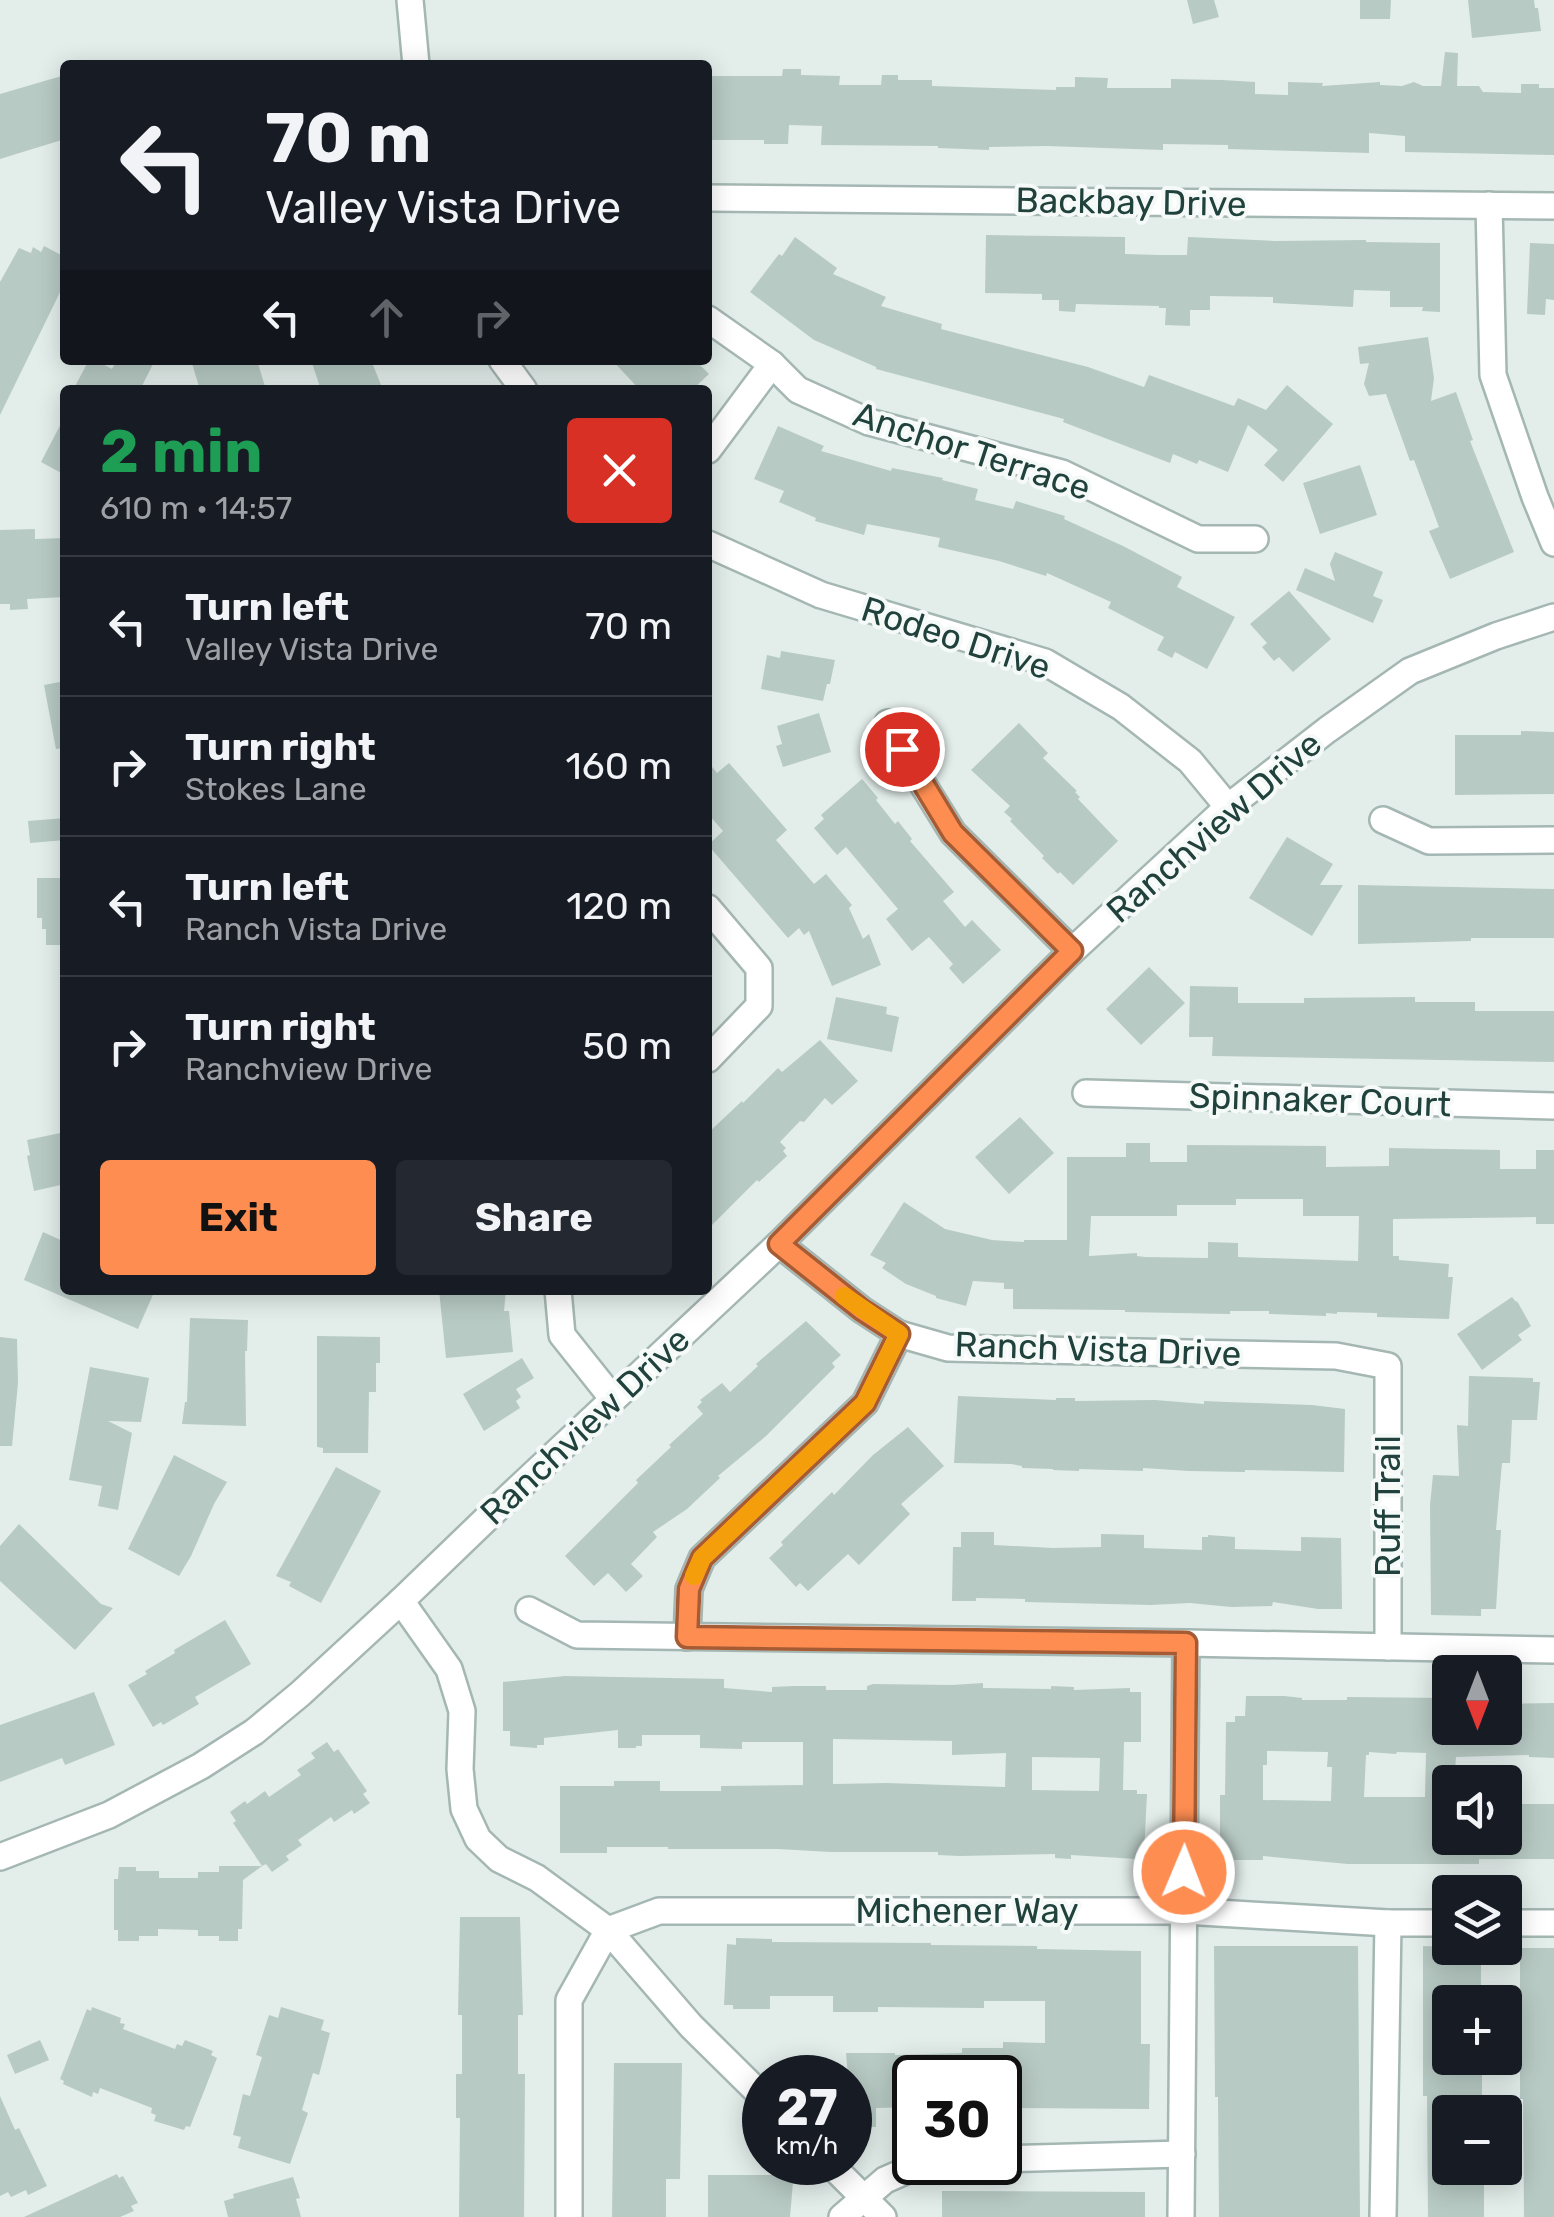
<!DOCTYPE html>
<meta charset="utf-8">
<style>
:root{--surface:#171b24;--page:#242831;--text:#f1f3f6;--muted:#9ea1a6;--line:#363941;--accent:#fe8d52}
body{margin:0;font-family:Rubik,sans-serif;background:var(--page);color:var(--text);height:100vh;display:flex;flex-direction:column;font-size:38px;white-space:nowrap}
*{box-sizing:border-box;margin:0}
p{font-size:32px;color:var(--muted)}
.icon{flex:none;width:55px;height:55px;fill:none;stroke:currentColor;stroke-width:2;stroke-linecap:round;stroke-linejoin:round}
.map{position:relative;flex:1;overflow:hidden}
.side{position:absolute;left:60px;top:385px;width:652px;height:910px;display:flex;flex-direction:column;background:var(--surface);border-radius:10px;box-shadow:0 5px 25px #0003}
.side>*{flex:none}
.banner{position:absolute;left:60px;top:60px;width:652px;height:305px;border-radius:10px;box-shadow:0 5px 25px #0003;background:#171b24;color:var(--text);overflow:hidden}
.needle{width:65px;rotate:180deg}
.fabs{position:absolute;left:1432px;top:1655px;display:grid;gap:20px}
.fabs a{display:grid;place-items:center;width:90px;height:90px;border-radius:10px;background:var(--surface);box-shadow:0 5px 25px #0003;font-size:50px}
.speed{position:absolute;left:742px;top:2055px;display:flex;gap:20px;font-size:50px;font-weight:700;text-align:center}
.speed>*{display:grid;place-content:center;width:130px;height:130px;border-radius:50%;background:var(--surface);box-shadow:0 5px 25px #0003;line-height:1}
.speed small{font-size:25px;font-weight:400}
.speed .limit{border:5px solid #111;border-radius:15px;background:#fff;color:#111}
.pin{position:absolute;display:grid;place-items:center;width:85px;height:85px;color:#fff;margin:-42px;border:5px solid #fff;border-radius:50%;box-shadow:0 2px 10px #0007}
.me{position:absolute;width:110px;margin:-55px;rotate:1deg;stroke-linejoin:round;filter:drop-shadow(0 0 8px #0008)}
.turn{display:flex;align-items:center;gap:35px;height:210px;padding:0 40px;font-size:45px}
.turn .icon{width:130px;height:130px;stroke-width:2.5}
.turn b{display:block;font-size:70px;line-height:85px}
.lanes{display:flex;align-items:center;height:95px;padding:0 40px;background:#0003;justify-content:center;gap:50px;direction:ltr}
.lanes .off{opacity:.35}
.round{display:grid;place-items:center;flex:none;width:105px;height:105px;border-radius:10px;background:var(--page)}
.summary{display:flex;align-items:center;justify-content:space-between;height:170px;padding:0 40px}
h1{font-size:60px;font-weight:700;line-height:75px;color:#1e9e55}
.button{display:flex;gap:20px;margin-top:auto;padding:20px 40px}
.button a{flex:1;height:115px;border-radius:10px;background:var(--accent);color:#111;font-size:40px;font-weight:700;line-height:115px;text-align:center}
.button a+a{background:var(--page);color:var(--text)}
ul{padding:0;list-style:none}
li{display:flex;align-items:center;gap:30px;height:140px;padding:0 40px;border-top:2px solid var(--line)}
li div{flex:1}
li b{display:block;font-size:38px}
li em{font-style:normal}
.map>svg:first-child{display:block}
.building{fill:#b8cac4;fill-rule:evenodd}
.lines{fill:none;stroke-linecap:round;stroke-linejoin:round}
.minor-casing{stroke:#a5b7b3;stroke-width:30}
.minor{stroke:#fff;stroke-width:25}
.route-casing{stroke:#a55c35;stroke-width:25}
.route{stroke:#fe8d52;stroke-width:18}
.slow{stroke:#f59e0b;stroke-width:18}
.labels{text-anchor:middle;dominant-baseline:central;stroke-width:8;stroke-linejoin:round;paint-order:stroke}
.street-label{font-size:35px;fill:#21423c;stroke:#f5faf8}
</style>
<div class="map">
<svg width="1554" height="2217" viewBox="0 0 1554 2217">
<rect width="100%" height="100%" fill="#e3eeeb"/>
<g class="building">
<path d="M1187,0H1214L1219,17L1193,24Z"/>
<path d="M1360,0H1391L1390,19H1360Z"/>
<path d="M1468,0H1534L1535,8H1538L1541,31L1472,38Z"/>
<path d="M1445,52L1458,53L1457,86H1479L1483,92L1521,93V84H1539V88H1554V155L1405,152V136L1369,133V153L1228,149V145L1163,144V150L1047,146L989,147V150L938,148V146L821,145L822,126L789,125L788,144H764V140H708V76H782L783,69H801V75L840,76L839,85H881L882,75H898V80H932V86L1056,90V87H1075V77L1108,78L1107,88H1171V79L1222,80L1255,82V94L1288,95V82L1323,83L1322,86L1380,82V85L1402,86L1414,82L1423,86H1441Z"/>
<path d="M65,75V139L0,159V94Z"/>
<path d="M986,235L1125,237V254L1160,255H1187L1188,237L1275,241L1366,240V242L1440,243V312L1422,311L1423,307H1390V291L1354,290L1353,307L1273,303V297L1210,296V310H1190V326L1165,325L1166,308H1159V306L1076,304L1075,312L1059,311V300H1042V294L985,293Z"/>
<path d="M795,237L837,268L833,274L886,297L881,306L942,324L941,329L1088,367L1144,387L1149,375L1234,406L1238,398L1266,410L1287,385L1333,424L1283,482L1264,465L1278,450L1248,425L1228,472L1199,460L1197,464L1173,454L1170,463L1063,422L1064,419L876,369V367L814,340L750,292L779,254L782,256Z"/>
<path d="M1530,243L1554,244V300L1546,299L1545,315L1527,314Z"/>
<path d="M44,246L65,257V282L0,415V282L19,248L31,253L33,247L41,252Z"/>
<path d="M1428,337L1434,378L1431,401L1456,392L1473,440L1470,441L1514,552L1450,579L1429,531L1439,527L1414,460L1410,461L1386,394L1369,396L1364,384L1369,363L1360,364L1358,347Z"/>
<path d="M89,360H95L112,369L117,360H155L140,390H73Z"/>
<path d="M191,360H224L226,365L243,360H257L266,390H200Z"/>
<path d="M311,360H371L381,385L366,390H321Z"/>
<path d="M612,360H695L709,374L692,390H640Z"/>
<path d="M65,416V475L41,462Z"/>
<path d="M778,426L824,446L821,451L891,471L892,468L943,478L942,480L978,489L975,500L1013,509L1016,501L1065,516L1064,519L1123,546L1182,577L1177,587L1235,617L1207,669L1175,652L1172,658L1157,650L1164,637L1108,608L1111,602L1047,573L1046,576L999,561L938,547L940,538L867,524L864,535L815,521L816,518L779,502L784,491L754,479Z"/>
<path d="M1360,465L1377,515L1320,534L1303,483Z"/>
<path d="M35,529V539L65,538V597L27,599L28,609L10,610V604H0V530Z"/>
<path d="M1335,552L1383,572L1373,596L1383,600L1373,623L1296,590L1305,568L1335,581L1330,564Z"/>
<path d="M1289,591L1331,639L1293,672L1279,657L1274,661L1262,647L1267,643L1250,624Z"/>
<path d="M781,651L835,660L830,684H827L823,701L761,689L767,655L780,658Z"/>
<path d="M65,681V748L56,749L44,685Z"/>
<path d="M819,713L831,752L783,767L776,746L782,744L777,726Z"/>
<path d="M1019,723L1048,753L1043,758L1077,791L1075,792L1080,797L1078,799L1118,841L1073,885L1060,872L1058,874L1042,858L1044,856L1010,821L1012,819L1004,812L1010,806L971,770Z"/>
<path d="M1521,731L1554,732V794L1455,795V735H1521Z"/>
<path d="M708,762L717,773L729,763L756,794L787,830L776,840L814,884L826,874L852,905L849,908L863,939L869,934L881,965L832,986L809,931L804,935L799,928L788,938L708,845L723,831L708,814Z"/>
<path d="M862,779L878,798L876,800L895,824L898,821L912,839L910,841L954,892L943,901L965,927L972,920L1001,950L963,984L949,968L953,964L929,937L912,951L886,919L898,909L846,847L837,855L814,828L824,819L821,815Z"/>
<path d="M65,818V840L30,843L28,821Z"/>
<path d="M1287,837L1333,864L1320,885H1343L1312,936L1249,898Z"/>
<path d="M37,878H65V945H46V929H42V918H37Z"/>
<path d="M1358,885L1554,889V938H1471V941L1358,944Z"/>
<path d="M1149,967L1185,1003L1141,1045L1106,1009Z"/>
<path d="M1190,986L1238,987V1003H1304V998L1415,997V1002H1475V1011H1554V1062L1212,1056L1213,1037H1189Z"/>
<path d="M836,997L887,1007L886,1014L899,1017L892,1052L827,1039Z"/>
<path d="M820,1040L858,1081L832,1105L825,1098L804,1122L800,1121L780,1142L786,1148L783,1151L787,1156L759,1182L757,1180L708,1229V1133L742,1101L743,1103L778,1068L782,1072Z"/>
<path d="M1020,1117L1054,1153L1009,1194L975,1157Z"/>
<path d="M65,1132V1184L34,1191L27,1156L30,1155L27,1140Z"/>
<path d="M1126,1143H1150V1162H1187V1145L1326,1146V1167L1389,1166V1148L1500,1150V1169H1536V1150H1554V1224H1536V1217L1393,1219V1256H1399V1260L1449,1264L1448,1277H1453L1449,1319L1377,1317V1313L1337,1312V1314L1326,1313V1316L1269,1314V1311H1230V1314L1125,1312V1310L1013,1309V1289H1004V1283L973,1281L966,1306L936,1298V1296L906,1284L882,1268L886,1263L870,1255L904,1202L945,1229L992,1240L1024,1242V1240H1067V1157H1126ZM1236,1199H1303V1216H1359L1358,1261L1238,1257V1243L1208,1242V1258L1145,1257L1137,1256V1253L1089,1256L1091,1216H1177V1205H1236Z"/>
<path d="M43,1232L65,1242V1290H155L138,1329L24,1280Z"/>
<path d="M439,1290H506L504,1311H509L513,1352L446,1358Z"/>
<path d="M1512,1297L1516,1302L1517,1301L1531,1326L1518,1335L1522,1340L1482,1370L1457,1334Z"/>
<path d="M190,1318L248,1320L247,1351H245L246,1426L182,1424L185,1402H187Z"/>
<path d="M806,1321L841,1355L832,1363L835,1367L766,1436L718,1476L720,1478L687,1509L653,1532L657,1537L631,1564L643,1576L626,1592L608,1573L594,1586L565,1556L638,1483L636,1480L671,1447L669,1445L703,1414L697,1407L702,1402L700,1400L722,1383L730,1392L758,1366L756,1364Z"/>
<path d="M317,1336L380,1337V1363H376V1392H369L368,1453H323V1448L317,1447Z"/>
<path d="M0,1337L17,1339L18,1383L12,1446H0Z"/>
<path d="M522,1358L534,1378L516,1389L521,1397L516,1401L520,1408L484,1431L463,1394Z"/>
<path d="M90,1367L149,1378L141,1422L108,1421L132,1433L118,1510L98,1506L102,1486L69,1480Z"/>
<path d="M1469,1376L1533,1378V1382H1540L1537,1420H1512L1510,1463H1502L1496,1530H1501L1496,1609H1481V1616L1431,1615L1430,1505L1433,1475L1459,1476L1457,1425L1468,1426Z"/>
<path d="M958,1396L1056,1400V1398H1075V1401L1155,1400L1204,1404V1401L1226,1402L1312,1405L1345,1409L1344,1472L1245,1470V1472L1189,1471L1143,1468V1471L1079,1469V1471L1053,1470V1469L1022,1468V1466L1011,1464L954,1463Z"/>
<path d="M908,1427L944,1466L901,1504L910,1514L859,1565L848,1554L808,1591L800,1583L796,1587L769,1558L783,1545L781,1542L832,1492L834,1495L873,1455Z"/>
<path d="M174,1455L227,1482L214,1504L191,1556L179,1576L128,1549Z"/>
<path d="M336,1467L381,1491L321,1603L289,1586L291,1582L276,1576Z"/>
<path d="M19,1524L101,1604L113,1608L75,1650L0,1581V1546Z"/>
<path d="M961,1532H994V1545L1053,1548L1101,1547V1534L1144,1535V1548L1202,1550V1537H1208V1535L1235,1537V1549L1301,1551V1537L1341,1538L1342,1609H1318L1273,1602L1272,1606L1231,1607L1190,1603L1151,1605L1025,1602V1599L976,1598V1601H952L953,1547H961Z"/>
<path d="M225,1620L251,1664L195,1697L199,1704L163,1725L161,1722L153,1727L128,1685L147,1674L145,1671L175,1653L174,1650Z"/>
<path d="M565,1676L724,1679V1688L772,1692V1687L794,1686H826V1690H867V1686L873,1684L952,1685L983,1683V1688L1051,1689V1686L1074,1687V1690L1130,1688V1692H1141V1742H1124L1123,1790H1137V1794H1147L1144,1853H1136V1859L1071,1855V1859L1055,1858V1854L960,1856L938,1855V1852H830L778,1849H668V1847H607V1853H560V1786H614V1781H660V1791H721V1786L803,1785V1742H742V1749L700,1748V1735H642V1746H636V1748H618V1730L544,1738V1745H537V1748L510,1746V1731H503V1682ZM833,1739L952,1741V1755L1006,1753L1005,1787L887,1783L833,1784ZM1032,1757L1100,1758L1099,1791L1032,1790Z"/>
<path d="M94,1692L115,1745L65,1765L62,1758L0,1782V1725Z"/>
<path d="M1246,1696H1284L1302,1698V1700H1347V1697L1450,1698V1728H1505V1704L1554,1703V1758L1529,1757V1755L1456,1757L1455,1770H1450V1838H1505V1804H1554V1859H1479V1864H1348L1263,1856V1860H1220V1795H1225L1226,1722H1235V1716H1245ZM1267,1751L1328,1752L1327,1767H1332L1331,1801L1263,1800V1765H1267ZM1369,1752L1396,1754L1397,1752L1426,1753L1425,1797H1364L1366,1755H1369Z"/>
<path d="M327,1742L334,1752L338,1749L367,1791L363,1794L370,1803L354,1814L352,1810L334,1822L331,1817L298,1840L302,1845L286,1856L289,1860L272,1872L266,1864L262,1866L233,1823L236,1821L230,1812L245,1801L247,1804L265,1791L269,1797L301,1775L297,1770L315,1758L311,1753Z"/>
<path d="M219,1866H262L243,1880L242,1929H238V1941H219V1936H198V1930L158,1929V1936H139V1941H118V1930H114V1879H118L119,1867H136V1871H159V1878H198V1872H219Z"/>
<path d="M460,1917H520L523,2015H518V2074H525L524,2217H459L460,2118H456V2074H462V2015H458Z"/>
<path d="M736,1938L772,1939V1942L931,1943V1945L1037,1946V1949L1141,1951V2044H1150L1149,2109L1002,2108L1003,2078H915V2107L876,2108V2127H852L846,2053H895V2055L962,2053V2048H1003V2042L1045,2043V2001H984V2008L878,2007V2012H833V1996H770V2009H733V2005H724L727,1944L736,1945Z"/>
<path d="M1214,1946H1358L1360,2217H1219L1218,2097H1215Z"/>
<path d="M1423,1946L1481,1948V2002H1450V2058H1482V2112H1450V2168H1484V2217H1428L1427,2096H1423Z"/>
<path d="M1520,1948H1554V2217H1524L1523,2099H1520Z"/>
<path d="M92,2007L121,2018L120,2023L125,2024L123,2029L175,2049L177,2044L182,2046L185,2040L213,2051L211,2055L217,2058L190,2127L186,2126L184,2130L154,2121L156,2115L151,2113L152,2108L100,2088L98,2094L93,2092L92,2097L63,2084L64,2081L60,2079L87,2009L91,2011Z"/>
<path d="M281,2007L324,2020L321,2030L330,2033L319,2075L313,2073L302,2110L308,2113L290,2164L238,2148L241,2137L233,2135L243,2094L250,2096L262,2057L256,2055L269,2015L278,2018Z"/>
<path d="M40,2040L49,2060L15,2074L7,2055Z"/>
<path d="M614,2063H682L680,2179H666V2217H612Z"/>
<path d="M0,2096L15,2130L19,2128L47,2186L28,2195L26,2190L11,2197L8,2192L0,2196Z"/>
<path d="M117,2174L119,2178L123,2176L138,2203L131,2206L134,2211L120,2217H24Z"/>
<path d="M708,2175H786V2182H793L790,2217H708Z"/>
<path d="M293,2177L300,2198L296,2199L301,2217H228L224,2201L234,2198L233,2194Z"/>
<path d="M942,2191L1145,2192V2217H942Z"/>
</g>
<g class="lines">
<defs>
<g id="minor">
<path d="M410,0L416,65"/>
<path d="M708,198L1554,206"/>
<path d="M1489,205L1493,375L1535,497L1554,543"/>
<path d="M708,319L772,364L798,390L869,422L1062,473L1198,539H1255"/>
<path d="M502,360L524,390"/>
<path d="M708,450L772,364"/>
<path d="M708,544L821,595L1045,662L1121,707L1190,761L1228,807"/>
<path d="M888,723L901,749L953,833L1072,951"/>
<path d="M1383,820L1429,841L1554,840"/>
<path d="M708,908L759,968V1006L708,1059"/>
<path d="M1086,1093L1554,1106"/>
<path d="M779,1244L862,1310L899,1334L948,1348L1336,1356L1388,1366V1647"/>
<path d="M558,1290L562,1335L613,1399"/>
<path d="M401,1601L449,1669L462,1711L460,1769L464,1809L478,1839L499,1859L537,1878L608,1930L691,2026L765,2099"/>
<path d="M529,1610L577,1635L1186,1643L1554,1650"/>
<path d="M687,1637L689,1589L702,1558L865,1403L899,1334"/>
<path d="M0,1857L109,1815L201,1766L254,1732L300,1694L401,1601L509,1497L779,1244L1072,951L1228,807L1327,730L1410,671L1496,636L1554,617"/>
<path d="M1505,1923H1554"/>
<path d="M1000,2159L1182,2154"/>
<path d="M828,2162L883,2217"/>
<path d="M569,2217V2000L608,1930L659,1911H1184L1388,1923H1450"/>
<path d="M842,2217L885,2180L926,2162"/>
<path d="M1181,2217L1186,1643"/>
<path d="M1383,2217L1388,1923"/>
</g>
</defs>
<use href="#minor" class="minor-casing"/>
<use href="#minor" class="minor"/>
</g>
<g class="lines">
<defs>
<path id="route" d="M902,749L953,833L1072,951L779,1244L862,1310L899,1334L865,1403L702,1558L689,1589L687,1637L1186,1643L1184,1872"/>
</defs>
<use href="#route" class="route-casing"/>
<use href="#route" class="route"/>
<path class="slow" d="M694,1576L702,1558L865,1403L899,1334L844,1296"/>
</g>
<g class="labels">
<g class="street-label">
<text transform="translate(1131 202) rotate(1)">Backbay Drive</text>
<text transform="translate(972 451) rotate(18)">Anchor Terrace</text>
<text transform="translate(956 638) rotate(18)">Rodeo Drive</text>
<text transform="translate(1214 827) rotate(-41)">Ranchview Drive</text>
<text transform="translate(1320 1100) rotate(2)">Spinnaker Court</text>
<text transform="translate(1098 1349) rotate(2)">Ranch Vista Drive</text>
<text transform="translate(585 1426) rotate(-43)">Ranchview Drive</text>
<text transform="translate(1388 1506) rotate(-90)">Ruff Trail</text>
<text x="967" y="1911">Michener Way</text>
</g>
</g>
</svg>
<div class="fabs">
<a><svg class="needle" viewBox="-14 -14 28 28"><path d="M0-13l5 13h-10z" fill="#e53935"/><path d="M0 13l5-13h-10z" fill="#9ea1a6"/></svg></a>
<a><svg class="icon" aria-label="sound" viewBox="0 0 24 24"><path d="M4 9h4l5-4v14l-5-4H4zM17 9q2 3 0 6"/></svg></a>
<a><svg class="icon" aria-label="layers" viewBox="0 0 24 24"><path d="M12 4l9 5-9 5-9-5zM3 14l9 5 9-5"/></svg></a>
<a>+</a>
<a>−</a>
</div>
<div class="speed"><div>27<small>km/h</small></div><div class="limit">30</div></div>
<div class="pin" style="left:902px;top:749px;background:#d93025"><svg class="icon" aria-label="arrive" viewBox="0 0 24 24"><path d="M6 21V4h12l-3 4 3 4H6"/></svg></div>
<svg class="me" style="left:1184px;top:1872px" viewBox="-20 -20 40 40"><circle r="17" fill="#fe8d52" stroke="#fff" stroke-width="3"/><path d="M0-11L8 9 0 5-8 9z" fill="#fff"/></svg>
<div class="banner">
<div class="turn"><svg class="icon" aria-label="left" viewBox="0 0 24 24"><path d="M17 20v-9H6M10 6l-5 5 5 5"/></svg><div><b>70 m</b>Valley Vista Drive</div></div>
<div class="lanes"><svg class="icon" aria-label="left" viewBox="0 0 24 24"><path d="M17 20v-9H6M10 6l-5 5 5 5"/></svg><svg class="icon off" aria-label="ahead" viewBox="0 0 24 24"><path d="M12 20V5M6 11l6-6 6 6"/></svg><svg class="icon off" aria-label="right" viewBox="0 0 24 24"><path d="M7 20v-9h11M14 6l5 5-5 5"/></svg></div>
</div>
<section class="side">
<div class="summary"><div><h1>2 min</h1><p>610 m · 14:57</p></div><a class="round" style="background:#d93025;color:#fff"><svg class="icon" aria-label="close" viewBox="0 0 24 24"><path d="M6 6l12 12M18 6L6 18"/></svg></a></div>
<ul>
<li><svg class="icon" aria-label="left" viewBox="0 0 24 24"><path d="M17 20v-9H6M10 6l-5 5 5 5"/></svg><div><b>Turn left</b><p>Valley Vista Drive</p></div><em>70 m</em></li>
<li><svg class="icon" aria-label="right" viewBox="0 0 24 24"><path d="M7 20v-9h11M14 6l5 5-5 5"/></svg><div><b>Turn right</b><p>Stokes Lane</p></div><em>160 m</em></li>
<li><svg class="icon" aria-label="left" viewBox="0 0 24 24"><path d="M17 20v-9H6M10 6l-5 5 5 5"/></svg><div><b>Turn left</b><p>Ranch Vista Drive</p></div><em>120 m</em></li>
<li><svg class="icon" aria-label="right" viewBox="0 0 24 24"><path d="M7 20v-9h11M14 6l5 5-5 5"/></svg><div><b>Turn right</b><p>Ranchview Drive</p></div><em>50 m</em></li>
</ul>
<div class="button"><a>Exit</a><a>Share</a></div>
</section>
</div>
